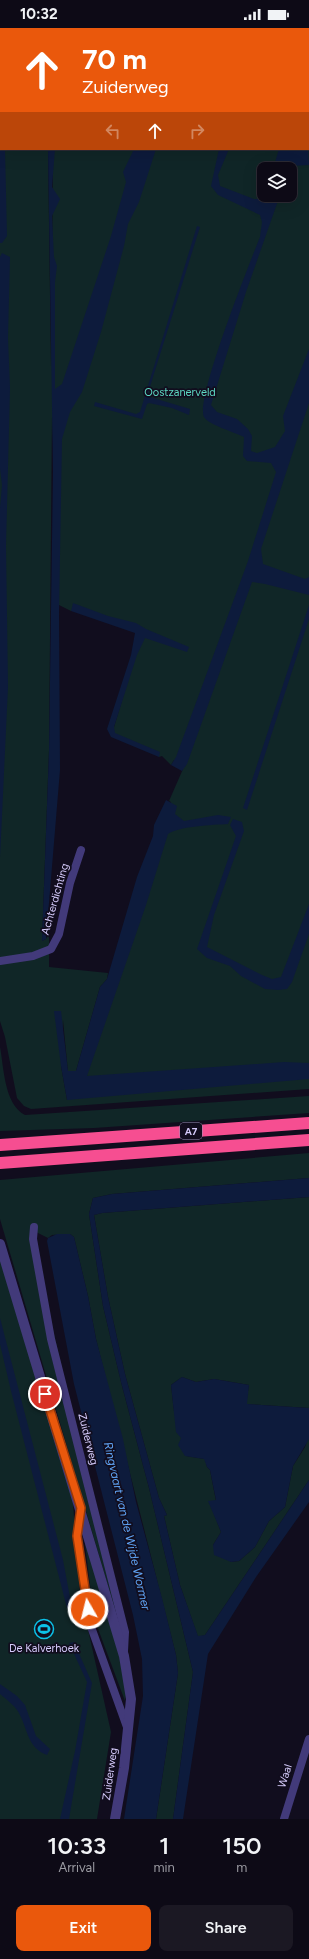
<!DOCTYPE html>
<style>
:root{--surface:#0d0a16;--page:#1b1823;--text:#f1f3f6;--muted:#9a9aa1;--line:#2d2b35;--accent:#ea580c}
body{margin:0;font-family:Figtree,sans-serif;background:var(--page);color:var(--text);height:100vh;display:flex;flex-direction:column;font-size:15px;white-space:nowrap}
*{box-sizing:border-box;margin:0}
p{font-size:13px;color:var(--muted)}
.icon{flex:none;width:22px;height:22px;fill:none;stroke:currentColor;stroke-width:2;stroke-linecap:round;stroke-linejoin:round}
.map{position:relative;height:1791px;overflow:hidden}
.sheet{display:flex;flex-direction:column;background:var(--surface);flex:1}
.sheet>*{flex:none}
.banner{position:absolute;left:0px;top:0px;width:309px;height:122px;box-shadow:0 4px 16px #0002,0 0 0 1px var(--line);background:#ea580c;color:#fff;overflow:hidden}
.controls{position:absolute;left:257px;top:134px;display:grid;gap:8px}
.controls a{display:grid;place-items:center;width:40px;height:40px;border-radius:8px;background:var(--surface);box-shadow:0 4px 16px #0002,0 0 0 1px var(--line);font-size:20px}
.pin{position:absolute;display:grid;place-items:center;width:34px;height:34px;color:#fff;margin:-17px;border:2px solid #fff;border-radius:50%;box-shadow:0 1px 4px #0007}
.me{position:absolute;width:44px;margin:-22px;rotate:352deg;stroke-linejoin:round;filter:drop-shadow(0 0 3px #0008)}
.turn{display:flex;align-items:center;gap:14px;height:84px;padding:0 16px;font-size:18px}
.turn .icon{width:52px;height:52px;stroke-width:2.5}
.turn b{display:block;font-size:28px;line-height:34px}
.lanes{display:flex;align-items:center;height:38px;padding:0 16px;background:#0003;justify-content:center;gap:20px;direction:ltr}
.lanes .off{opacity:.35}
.eta{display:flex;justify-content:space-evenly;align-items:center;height:68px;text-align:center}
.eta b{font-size:24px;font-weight:600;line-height:28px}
.primary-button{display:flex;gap:8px;margin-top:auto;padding:8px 16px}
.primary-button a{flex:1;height:46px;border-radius:8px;background:var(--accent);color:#fff;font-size:16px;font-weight:600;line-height:46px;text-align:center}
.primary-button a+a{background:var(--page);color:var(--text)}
.status{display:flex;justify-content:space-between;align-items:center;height:28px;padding:0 20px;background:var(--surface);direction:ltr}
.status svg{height:11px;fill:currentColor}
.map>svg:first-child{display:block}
.green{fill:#102627;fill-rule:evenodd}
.water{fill:#0d1b3c}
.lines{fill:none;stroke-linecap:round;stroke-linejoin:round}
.minor{stroke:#423a7a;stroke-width:8}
.tertiary{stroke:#423a7a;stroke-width:10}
.motorway{stroke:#f64e91;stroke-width:12}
.route-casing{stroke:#983908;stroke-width:10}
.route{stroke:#ea580c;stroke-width:7}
.labels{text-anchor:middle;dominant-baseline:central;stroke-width:3.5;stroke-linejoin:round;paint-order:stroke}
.shield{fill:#110d1e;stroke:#9b93b9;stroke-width:1}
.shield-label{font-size:10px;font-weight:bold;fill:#d6ccfc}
.park-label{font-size:11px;fill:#5dd7c2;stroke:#110d1e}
.street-label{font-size:11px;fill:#d6ccfc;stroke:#110d1e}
.poi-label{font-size:11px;fill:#d6ccfc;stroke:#110d1e}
.water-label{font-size:12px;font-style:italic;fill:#60a5f7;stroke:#110d1e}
</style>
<div class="status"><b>10:32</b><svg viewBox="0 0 49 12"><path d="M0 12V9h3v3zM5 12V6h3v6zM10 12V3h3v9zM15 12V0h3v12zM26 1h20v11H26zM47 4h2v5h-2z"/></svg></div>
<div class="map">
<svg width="309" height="1791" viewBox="0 0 309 1791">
<rect width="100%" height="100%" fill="#110d1e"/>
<g class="green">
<path d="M0,0H309V1051L128,1067L309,1051V1061L31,1081L24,1078L17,1070L5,1009L0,993V16L1,121H48L51,340L53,121H308V1ZM264,141H290V167H264ZM52,387L59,577L71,583H82L142,606L114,699V707L159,728V729L162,728L171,737L174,732L183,741L169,773L171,774L67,1072L61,1038L63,992L68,1044L76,1043L100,959L107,951L108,945L49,939V905L46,911L42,913L49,723Z"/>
<path d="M0,1019C4,1040 4,1076 25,1087L309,1068V1085L94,1100L0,1103Z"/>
<path d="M309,1125V1150L112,1166L93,1170L89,1186L103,1278L121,1354L149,1460L193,1644L173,1791H156L178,1645L176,1627L96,1311L88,1268L74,1209L70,1206L52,1207L48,1210L30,1201L118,1585H116L0,1191V1152Z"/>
<path d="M309,1169V1380L246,1376L249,1357L214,1351L196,1354L182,1349L171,1357L174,1383L186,1428L205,1431L207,1439L210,1442L216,1473H209L221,1504L213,1517L231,1534L239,1533L255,1519L269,1493L285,1479L293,1438L305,1419L309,1408V1452L205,1607L198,1609L180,1557L164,1488L167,1487L159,1470L125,1346L108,1269L94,1187L102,1185Z"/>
<path d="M0,1229L72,1463L80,1566L111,1704L97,1791H0Z"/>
<path d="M84,1508L118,1619L126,1665L125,1673L94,1590Z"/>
</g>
<g class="water">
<path d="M309,26V88L308,92V30Z"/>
<path d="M0,97L1,121H5L7,208L2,215H0Z"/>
<path d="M308,118L309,137L291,138L290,141H273L279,121H308Z"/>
<path d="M48,121H55L52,159L60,171L52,188L54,229L57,238L55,254V361L62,356L111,208L126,154L123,144L134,121H156L139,174L128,196L124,218L101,304L82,364L70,384L62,411L59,586L60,742L46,911L42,913L49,723L53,443Z"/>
<path d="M219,121H229L218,147L220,158L254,171H262L264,167H280L246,264L211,377L217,384L237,391L248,401L252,408L251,423L257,425L275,419L285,403L283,388L309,321V375L261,521L263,536L305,551L309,549V567L265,556L252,554L187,736L182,743L171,737L176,729L248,533L276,444L271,435L247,433L243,428L244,409C234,404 209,397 204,389C195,372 250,234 260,209L262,194L260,187L218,167L211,158Z"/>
<path d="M197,198L200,199L148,365L150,369L190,381L189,387L172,380L149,375L147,376L142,391L94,378L95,374L136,386L140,384Z"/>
<path d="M2,225L10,229L8,310L10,360L6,518L8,659L0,830V480L2,457L0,440V229Z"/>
<path d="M73,575L108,588L136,595L146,601L189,619L187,624L145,610L137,627L114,699L115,705L160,724L159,729L111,709L107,701L131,627L135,605L71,583Z"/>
<path d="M309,577V591L247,782L243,780Z"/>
<path d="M166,772L177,778L175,786L184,793L218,787L231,789L228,796C212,797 180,798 168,806L146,877L87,1048L284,1034L309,1035V1051L67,1072L61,1038L54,983H61L68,1043H76L100,959L107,951L137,849L153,808L154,797Z"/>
<path d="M233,791L242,794L244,803L214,887L207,919L262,947L272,951L281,949L309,876V906L292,954L287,961L278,962L265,961L241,948L230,938L207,930L197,921L236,808L230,797Z"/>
<path d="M309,1150V1169L102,1185L94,1187L108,1269L125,1346L159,1470L167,1487L164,1488L180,1557L198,1608L205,1607L309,1452V1474L256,1549L208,1626L183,1791H173L193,1644L149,1460L121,1354L103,1278L89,1186L93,1170L112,1166Z"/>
<path d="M57,1206H70L74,1209L88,1268L96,1311L123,1411L136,1474L162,1570L176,1627L178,1645L156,1791H124L143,1668L142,1631L133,1587L74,1356L47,1213L48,1210Z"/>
<path d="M0,1290L63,1532L72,1580H67L11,1363L0,1316Z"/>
<path d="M182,1349L196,1354L214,1351L249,1357L247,1376L309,1380V1411L293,1438L285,1479L269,1493L255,1519L239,1533L231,1534L214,1527L213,1517L221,1504L208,1473L216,1472L210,1442L207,1439L204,1431L185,1428L178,1417L181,1410L176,1404L171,1357Z"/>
<path d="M74,1614L92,1655L69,1791H60L75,1723L87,1654L69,1615Z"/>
<path d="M0,1656L17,1668L25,1677L36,1708L50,1721L47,1727C28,1720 28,1703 20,1687C16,1678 7,1672 0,1666Z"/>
</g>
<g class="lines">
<g class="minor">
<path d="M0,933L33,928L51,921L59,906L70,855L81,822"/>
<path d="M34,1199L33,1211L51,1311L125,1604L124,1623"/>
<path d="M80,1485L77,1508L90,1596L128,1702"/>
<path d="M284,1791L309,1711"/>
</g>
<path class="tertiary" d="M0,1216L124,1628L131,1671L124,1740L115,1791"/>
<g class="motorway">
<path d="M0,1117L309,1095"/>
<path d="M0,1135L309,1112"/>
</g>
</g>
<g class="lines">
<defs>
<path id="route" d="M45,1366L81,1480L77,1508L88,1581"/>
</defs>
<use href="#route" class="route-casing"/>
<use href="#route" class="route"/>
</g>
<defs>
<symbol id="stadium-ring" viewBox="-11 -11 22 22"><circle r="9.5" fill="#110d1e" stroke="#0cc1e8" stroke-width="1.5"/><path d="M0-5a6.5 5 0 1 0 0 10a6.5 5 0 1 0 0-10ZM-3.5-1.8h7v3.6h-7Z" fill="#0cc1e8"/></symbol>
</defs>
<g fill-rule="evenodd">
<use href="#stadium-ring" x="33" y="1590" width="22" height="22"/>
</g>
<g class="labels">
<rect class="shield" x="180" y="1095" width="22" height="16" rx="3"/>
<g class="shield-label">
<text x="191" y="1103">A7</text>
</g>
<g class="park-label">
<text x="180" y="364">Oostzanerveld</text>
</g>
<g class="street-label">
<text transform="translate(55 871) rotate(-74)">Achterdichting</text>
<text transform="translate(88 1411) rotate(76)">Zuiderweg</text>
<text transform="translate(110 1746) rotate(-82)">Zuiderweg</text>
<text transform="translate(285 1748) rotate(-72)">Waal</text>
</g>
<g class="poi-label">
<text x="44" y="1620">De Kalverhoek</text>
</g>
<g class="water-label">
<text transform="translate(127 1498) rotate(77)">Ringvaart van de Wijde Wormer</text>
</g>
</g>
</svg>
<div class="controls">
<a><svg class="icon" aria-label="layers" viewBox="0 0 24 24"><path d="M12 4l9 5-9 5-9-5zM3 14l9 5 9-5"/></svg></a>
</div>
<div class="pin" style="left:45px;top:1366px;background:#d93025"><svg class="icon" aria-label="arrive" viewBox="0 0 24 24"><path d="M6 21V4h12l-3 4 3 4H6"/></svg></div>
<svg class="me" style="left:88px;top:1581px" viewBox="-20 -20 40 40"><circle r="17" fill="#ea580c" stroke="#fff" stroke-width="3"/><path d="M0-11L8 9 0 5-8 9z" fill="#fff"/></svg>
<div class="banner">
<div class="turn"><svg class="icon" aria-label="ahead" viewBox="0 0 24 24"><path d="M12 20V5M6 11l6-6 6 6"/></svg><div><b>70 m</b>Zuiderweg</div></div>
<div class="lanes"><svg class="icon off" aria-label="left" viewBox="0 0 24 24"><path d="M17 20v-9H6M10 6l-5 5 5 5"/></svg><svg class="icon" aria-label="ahead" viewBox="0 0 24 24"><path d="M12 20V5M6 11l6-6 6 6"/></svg><svg class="icon off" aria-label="right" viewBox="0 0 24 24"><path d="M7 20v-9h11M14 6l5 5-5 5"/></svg></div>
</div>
</div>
<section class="sheet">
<div class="eta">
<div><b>10:33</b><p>Arrival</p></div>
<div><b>1</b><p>min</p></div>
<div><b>150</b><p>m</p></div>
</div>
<div class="primary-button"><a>Exit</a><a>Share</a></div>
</section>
